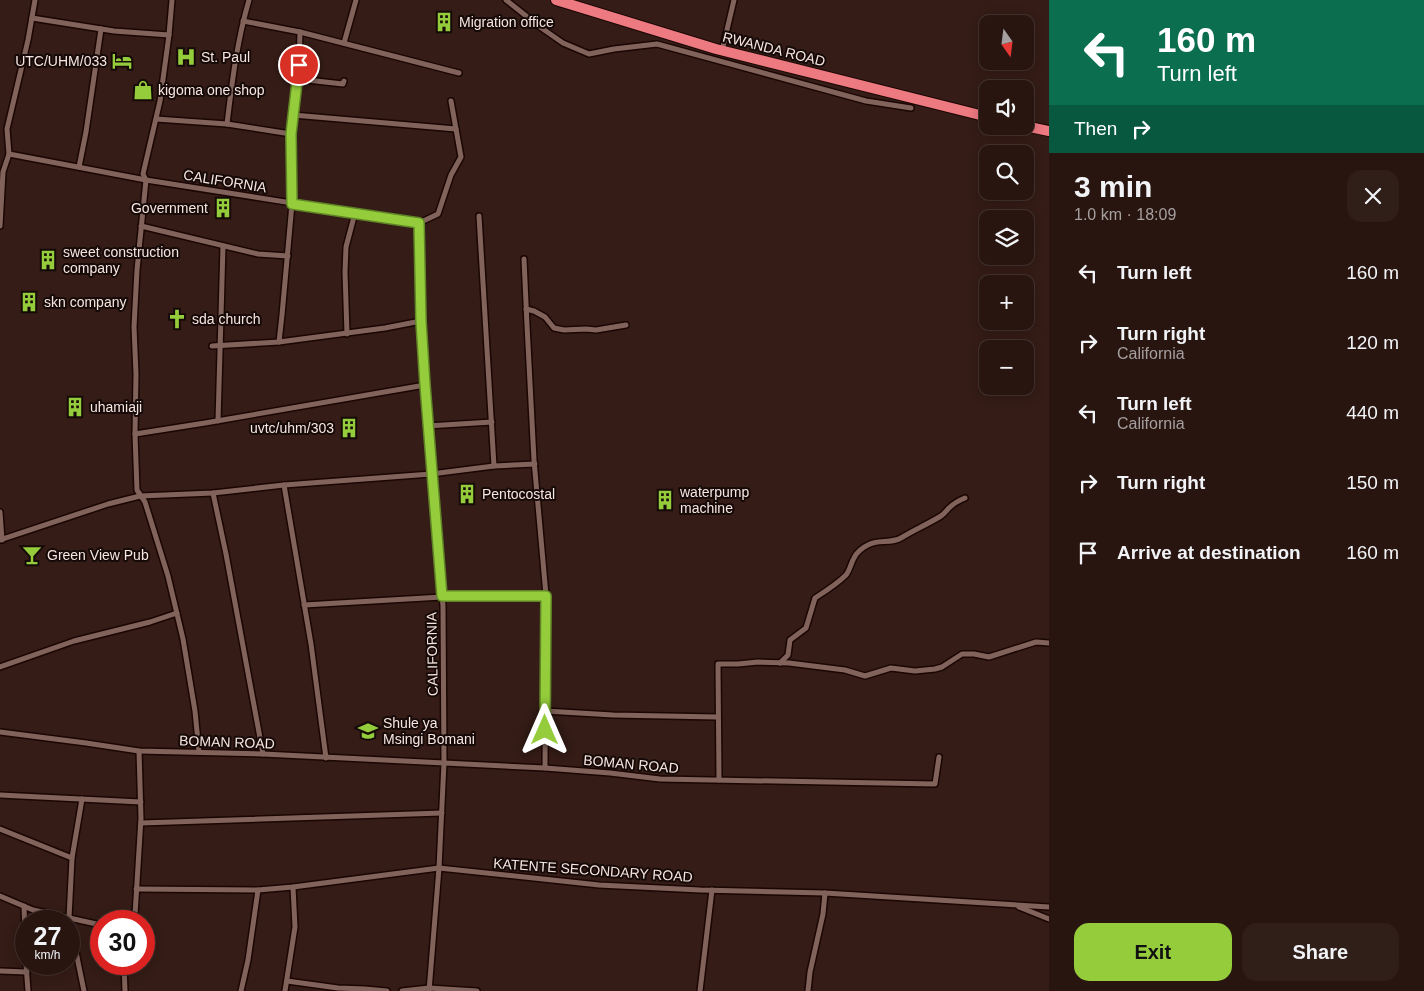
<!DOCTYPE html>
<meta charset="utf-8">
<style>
:root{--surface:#281510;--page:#301e19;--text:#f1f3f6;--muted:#a59f9f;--line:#443430;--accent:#94cc3b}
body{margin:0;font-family:Arial,sans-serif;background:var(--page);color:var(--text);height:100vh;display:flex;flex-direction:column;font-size:19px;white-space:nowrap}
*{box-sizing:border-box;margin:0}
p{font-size:16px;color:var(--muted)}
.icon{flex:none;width:28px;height:28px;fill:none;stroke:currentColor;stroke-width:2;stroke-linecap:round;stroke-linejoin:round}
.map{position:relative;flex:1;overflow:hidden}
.sheet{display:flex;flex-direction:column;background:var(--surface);width:375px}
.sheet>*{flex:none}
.top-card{background:#0b6e4f;color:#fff;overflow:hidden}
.needle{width:32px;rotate:166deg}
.tools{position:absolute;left:979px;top:15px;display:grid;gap:10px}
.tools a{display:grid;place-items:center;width:55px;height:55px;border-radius:10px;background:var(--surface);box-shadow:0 2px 12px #0003,0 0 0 1px var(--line);font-size:25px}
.speed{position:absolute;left:15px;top:910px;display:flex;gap:10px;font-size:25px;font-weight:700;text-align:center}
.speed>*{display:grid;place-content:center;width:65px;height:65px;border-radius:50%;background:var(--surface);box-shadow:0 2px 12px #0003,0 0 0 1px var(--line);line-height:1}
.speed small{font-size:12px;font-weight:400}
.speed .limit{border:8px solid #d22;background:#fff;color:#111}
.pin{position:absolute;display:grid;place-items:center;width:42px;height:42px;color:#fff;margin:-21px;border:2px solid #fff;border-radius:50%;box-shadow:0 1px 5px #0007}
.me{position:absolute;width:55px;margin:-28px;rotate:0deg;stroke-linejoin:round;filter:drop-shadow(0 0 4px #0008)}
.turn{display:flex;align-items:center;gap:18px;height:105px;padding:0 25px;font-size:22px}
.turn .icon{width:65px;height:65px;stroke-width:2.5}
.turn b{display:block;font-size:35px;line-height:42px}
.then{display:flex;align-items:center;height:48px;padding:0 25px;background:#0003;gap:10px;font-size:19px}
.round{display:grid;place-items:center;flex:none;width:52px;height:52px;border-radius:15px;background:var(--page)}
.head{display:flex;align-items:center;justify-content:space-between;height:85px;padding:0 25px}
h1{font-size:30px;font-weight:800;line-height:38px}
.cta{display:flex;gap:10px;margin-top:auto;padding:10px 25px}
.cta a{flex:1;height:58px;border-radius:15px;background:var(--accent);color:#111;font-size:20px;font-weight:800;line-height:58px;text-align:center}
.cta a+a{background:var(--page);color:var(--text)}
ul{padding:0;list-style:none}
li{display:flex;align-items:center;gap:15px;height:70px;padding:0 25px}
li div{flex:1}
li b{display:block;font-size:19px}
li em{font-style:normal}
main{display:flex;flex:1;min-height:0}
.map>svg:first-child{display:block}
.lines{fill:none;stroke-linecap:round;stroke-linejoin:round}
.street-casing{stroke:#1b0603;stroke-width:8}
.highway-casing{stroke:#1b0603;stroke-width:12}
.street{stroke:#81635b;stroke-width:5}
.highway{stroke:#ed7981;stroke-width:10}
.route-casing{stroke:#608526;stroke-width:12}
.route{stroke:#94cc3b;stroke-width:9}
.labels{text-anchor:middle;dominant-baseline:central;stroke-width:4;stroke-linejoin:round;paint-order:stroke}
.poi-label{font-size:14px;fill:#f7e5e0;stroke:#150a07;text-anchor:start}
.street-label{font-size:14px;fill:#f7e5e0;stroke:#150a07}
</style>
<main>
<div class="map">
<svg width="1049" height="991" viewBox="0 0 1049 991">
<rect width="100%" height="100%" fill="#351c16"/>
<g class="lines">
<defs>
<g id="street">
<path d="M172,0L169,35L160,101L143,174L146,180L137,270L134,327L136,374L135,434L137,490L145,502L168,576L183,639L195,711L199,752"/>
<path d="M506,0L540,27L563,43L589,54L614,49L657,44L866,101L911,108"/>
<path d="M32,18L114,31L169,35"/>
<path d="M243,21L300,32L299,65L291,134L292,204L282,315L279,342"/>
<path d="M300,32L459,73"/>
<path d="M344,43L356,0"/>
<path d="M722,51L734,0"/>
<path d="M298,79L343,84L344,81"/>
<path d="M293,115L456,129"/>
<path d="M156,119L227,124L291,134"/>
<path d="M227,124C232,82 237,41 249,0"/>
<path d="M9,154L146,180L419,223L421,321L425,385L443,606L444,763L439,868L429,991"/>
<path d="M79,167L86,132L101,29"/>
<path d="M479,216L494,466"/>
<path d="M419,223L438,214L451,175L461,157L451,101"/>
<path d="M0,226L3,172L9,154L7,129L28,40L35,0"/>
<path d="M141,226L258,254L288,256"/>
<path d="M524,259L527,325L534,460L546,595L545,768"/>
<path d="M526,309L534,311L545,317L554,328L564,330L586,329L596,330L626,325"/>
<path d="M347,334L345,272L346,247L355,213"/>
<path d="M212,346L279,342L385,328L421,321"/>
<path d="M218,421L223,246"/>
<path d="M427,426L492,422"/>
<path d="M135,434L205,423L425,385"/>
<path d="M284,485L311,644L326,758"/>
<path d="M213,493L226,554L263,754"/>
<path d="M0,512L2,540"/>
<path d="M0,540L108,504L140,496L213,493L284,485L431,474L494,466L535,464"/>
<path d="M304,605L442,597L546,595"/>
<path d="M780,663L788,655L790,640L806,628L815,598C826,591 837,584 846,575C850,570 851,563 854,558C856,553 863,547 868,545C877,539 891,544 901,538C914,530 928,524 941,516C945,513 946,511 949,508C954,503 960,500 965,498"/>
<path d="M0,667L74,641L150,622L177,613"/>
<path d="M545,711L613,715L718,717"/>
<path d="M0,732L86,743L139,751L263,754L545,768L610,773L660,779L935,784L939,757"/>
<path d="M719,780L718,664H738L758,662L789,663L845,670L865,676L891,668L915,671L935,669L942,667L962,654H974L989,657L1036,642L1049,643"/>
<path d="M0,795L141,802"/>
<path d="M82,799L72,858L69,918L84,991"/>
<path d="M141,823L442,813"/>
<path d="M0,829L72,858"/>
<path d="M136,889L258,890L293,887L439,868L599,885L700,890L825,893L1049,907"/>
<path d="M0,896L33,910L101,925"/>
<path d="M24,906L26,960"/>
<path d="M1019,907L1049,919"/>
<path d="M133,921L135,915L141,818L139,751"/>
<path d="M26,964L28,991"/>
<path d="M124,964L125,991"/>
<path d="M0,971L27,972"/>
<path d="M287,981L338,988L365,989L387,991"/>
<path d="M241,991L248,960L258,890"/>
<path d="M285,991L295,927L293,887"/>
<path d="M402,991L429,988L477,991"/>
<path d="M700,991L712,890"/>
<path d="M808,991L810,972L823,914L825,893"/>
</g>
<g id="highway">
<path d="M556,0L716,49L988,117"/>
<path d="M1025,126L1049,131"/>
</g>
</defs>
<use href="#street" class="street-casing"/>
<use href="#highway" class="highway-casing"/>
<use href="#street" class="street"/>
<use href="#highway" class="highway"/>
</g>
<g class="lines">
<defs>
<path id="route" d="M299,65L291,134L292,204L419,223L421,321L425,385L442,596H546L545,730"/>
</defs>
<use href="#route" class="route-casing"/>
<use href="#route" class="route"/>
</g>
<defs>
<symbol id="building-bare" viewBox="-9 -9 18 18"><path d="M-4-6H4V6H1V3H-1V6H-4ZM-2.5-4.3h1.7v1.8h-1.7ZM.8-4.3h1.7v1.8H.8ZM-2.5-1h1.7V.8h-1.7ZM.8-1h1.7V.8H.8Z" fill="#94cc3b" stroke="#150a07" stroke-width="2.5" paint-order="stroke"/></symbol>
<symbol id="hospital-bare" viewBox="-9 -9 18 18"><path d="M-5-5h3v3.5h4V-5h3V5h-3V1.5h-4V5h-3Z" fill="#94cc3b" stroke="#150a07" stroke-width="2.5" paint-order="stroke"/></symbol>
<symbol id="hotel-bare" viewBox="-9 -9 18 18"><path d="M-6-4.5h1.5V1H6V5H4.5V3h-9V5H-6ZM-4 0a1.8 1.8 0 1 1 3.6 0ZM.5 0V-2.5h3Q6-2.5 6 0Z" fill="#94cc3b" stroke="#150a07" stroke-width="2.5" paint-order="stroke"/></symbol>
<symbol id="shop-bare" viewBox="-9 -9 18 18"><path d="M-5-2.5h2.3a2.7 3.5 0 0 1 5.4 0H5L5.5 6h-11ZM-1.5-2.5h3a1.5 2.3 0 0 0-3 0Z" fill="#94cc3b" stroke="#150a07" stroke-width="2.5" paint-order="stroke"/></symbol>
<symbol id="church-bare" viewBox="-9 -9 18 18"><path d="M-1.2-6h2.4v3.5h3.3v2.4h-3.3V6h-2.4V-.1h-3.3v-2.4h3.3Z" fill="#94cc3b" stroke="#150a07" stroke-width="2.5" paint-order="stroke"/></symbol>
<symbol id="bar-bare" viewBox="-9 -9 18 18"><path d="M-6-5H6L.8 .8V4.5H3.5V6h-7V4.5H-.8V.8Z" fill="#94cc3b" stroke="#150a07" stroke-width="2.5" paint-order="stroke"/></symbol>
<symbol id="school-bare" viewBox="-9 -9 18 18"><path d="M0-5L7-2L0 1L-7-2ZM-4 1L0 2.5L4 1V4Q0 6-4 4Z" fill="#94cc3b" stroke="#150a07" stroke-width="2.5" paint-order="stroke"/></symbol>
</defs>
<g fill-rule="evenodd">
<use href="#building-bare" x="430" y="8" width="28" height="28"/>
<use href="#hospital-bare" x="172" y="43" width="28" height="28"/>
<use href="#hotel-bare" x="108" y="47" width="28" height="28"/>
<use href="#shop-bare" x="129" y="76" width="28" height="28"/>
<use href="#building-bare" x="209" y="194" width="28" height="28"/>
<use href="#building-bare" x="34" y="246" width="28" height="28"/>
<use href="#building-bare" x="15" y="288" width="28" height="28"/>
<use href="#church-bare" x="163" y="305" width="28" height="28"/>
<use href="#building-bare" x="61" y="393" width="28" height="28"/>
<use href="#building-bare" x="335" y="414" width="28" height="28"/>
<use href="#building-bare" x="453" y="480" width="28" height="28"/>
<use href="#building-bare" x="651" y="486" width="28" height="28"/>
<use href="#bar-bare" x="18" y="541" width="28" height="28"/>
<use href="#school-bare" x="354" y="717" width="28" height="28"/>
</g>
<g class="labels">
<g class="poi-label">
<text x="459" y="22">Migration office</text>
<text x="201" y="57">St. Paul</text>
<text x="107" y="61" text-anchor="end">UTC/UHM/033</text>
<text x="158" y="90">kigoma one shop</text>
<text x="208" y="208" text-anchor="end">Government</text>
<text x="63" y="252">sweet construction<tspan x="63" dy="16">company</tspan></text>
<text x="44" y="302">skn company</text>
<text x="192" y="319">sda church</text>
<text x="90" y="407">uhamiaji</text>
<text x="334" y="428" text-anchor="end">uvtc/uhm/303</text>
<text x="680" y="492">waterpump<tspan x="680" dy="16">machine</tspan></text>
<text x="482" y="494">Pentocostal</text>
<text x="47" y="555">Green View Pub</text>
<text x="383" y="723">Shule ya<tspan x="383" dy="16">Msingi Bomani</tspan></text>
</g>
<g class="street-label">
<text transform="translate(774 49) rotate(14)">RWANDA ROAD</text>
<text transform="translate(225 181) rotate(9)">CALIFORNIA</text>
<text transform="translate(432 654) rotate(-91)">CALIFORNIA</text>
<text transform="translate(227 742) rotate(2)">BOMAN ROAD</text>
<text transform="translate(631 764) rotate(5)">BOMAN ROAD</text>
<text transform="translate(593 870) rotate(4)">KATENTE SECONDARY ROAD</text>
</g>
</g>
</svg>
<div class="tools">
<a><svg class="needle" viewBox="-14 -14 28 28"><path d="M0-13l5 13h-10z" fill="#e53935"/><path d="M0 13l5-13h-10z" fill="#a59f9f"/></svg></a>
<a><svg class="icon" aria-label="sound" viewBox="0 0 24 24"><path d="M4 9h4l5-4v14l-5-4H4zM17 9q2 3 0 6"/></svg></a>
<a><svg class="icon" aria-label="search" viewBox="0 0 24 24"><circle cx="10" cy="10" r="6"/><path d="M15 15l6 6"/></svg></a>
<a><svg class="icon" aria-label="layers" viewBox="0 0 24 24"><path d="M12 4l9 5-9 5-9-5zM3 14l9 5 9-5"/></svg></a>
<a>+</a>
<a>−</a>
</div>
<div class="speed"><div>27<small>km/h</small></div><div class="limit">30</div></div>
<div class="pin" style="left:299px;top:65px;background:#d93025"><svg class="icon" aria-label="arrive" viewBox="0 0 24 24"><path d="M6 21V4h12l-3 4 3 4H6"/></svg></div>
<svg class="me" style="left:545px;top:730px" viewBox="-20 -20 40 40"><path d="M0-17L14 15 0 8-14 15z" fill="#94cc3b" stroke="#fff" stroke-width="4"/></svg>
</div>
<section class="sheet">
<div class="top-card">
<div class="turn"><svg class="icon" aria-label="left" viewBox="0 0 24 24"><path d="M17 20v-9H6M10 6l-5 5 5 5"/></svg><div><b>160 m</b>Turn left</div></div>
<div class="then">Then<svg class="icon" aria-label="right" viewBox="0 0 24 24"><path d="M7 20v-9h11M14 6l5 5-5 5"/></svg></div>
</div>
<div class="head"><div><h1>3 min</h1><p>1.0 km · 18:09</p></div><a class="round"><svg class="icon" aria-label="close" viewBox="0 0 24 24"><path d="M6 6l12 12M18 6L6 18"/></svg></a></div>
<ul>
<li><svg class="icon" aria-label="left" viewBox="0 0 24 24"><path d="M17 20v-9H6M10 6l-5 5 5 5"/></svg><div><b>Turn left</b></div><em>160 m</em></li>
<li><svg class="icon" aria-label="right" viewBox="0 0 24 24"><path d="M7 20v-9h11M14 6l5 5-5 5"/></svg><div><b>Turn right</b><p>California</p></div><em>120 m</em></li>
<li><svg class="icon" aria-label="left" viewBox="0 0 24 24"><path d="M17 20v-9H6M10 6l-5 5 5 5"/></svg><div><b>Turn left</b><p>California</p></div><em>440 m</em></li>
<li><svg class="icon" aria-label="right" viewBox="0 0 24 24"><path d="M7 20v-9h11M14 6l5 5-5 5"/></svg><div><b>Turn right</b></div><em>150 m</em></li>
<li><svg class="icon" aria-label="arrive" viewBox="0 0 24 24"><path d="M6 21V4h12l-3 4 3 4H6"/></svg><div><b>Arrive at destination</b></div><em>160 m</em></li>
</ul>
<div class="cta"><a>Exit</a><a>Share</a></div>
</section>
</main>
